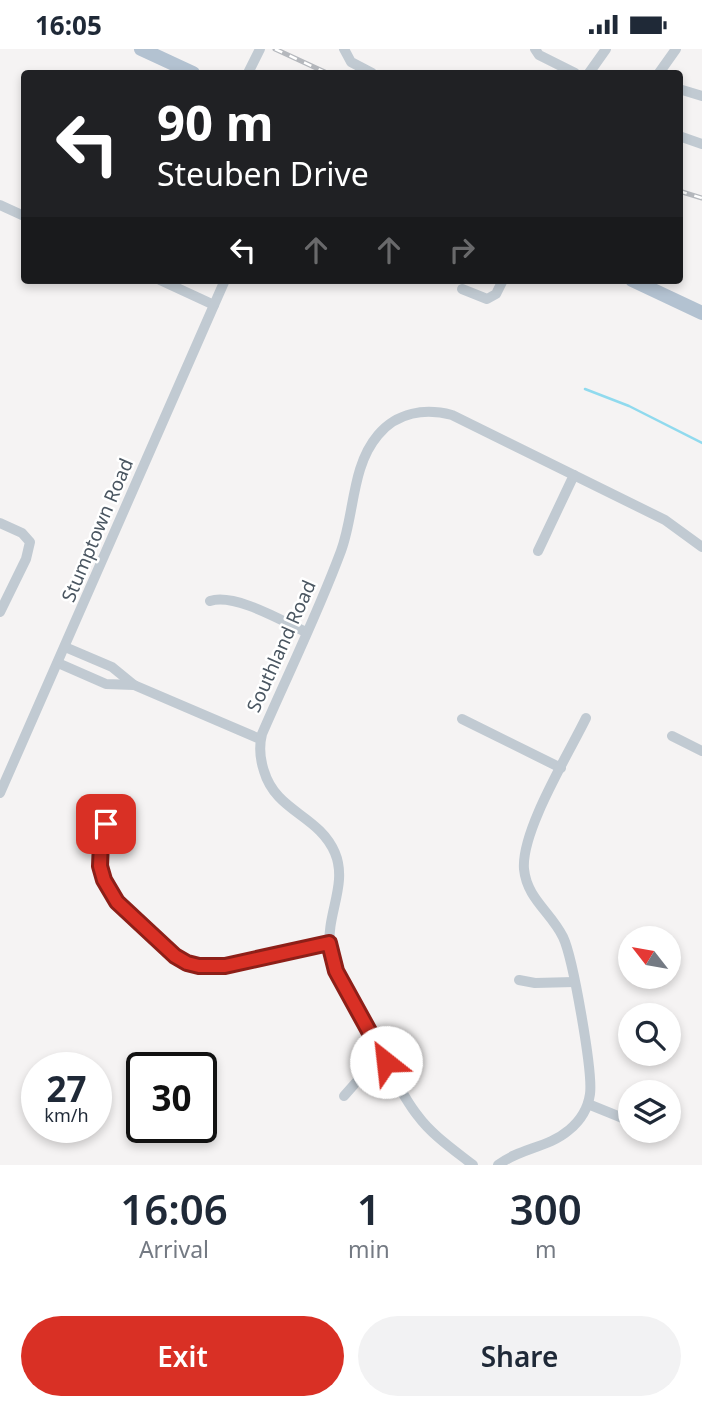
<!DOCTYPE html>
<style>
:root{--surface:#fff;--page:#f2f2f3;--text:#1f2937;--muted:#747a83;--accent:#d93025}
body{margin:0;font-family:"Noto Sans",sans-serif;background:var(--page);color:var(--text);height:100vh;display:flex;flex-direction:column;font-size:26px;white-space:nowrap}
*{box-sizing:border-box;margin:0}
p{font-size:23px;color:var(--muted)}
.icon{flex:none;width:38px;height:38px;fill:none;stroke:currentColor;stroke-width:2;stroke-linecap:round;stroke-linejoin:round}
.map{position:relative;height:1116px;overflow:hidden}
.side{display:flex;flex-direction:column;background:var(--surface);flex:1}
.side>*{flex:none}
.hud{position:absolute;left:21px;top:21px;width:662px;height:214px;border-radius:7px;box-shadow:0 4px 10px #0003;background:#202124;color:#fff;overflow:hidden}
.needle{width:46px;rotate:301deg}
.controls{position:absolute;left:618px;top:877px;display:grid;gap:14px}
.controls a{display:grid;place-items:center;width:63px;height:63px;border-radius:50%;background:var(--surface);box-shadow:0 4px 10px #0003;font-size:35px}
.speed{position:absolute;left:21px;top:1003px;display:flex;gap:14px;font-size:35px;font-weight:700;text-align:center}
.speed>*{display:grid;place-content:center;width:91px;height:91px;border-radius:50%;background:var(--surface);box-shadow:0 4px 10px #0003;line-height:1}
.speed small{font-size:18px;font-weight:400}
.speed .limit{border:4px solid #111;border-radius:10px;background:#fff;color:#111}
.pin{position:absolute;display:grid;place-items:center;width:60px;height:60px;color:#fff;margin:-30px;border-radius:14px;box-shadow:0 4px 10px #0006}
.me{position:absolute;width:77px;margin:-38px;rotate:331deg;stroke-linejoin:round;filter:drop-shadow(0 0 5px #0008)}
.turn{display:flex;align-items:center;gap:24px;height:147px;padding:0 21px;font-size:32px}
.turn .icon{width:91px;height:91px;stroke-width:2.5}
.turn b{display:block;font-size:49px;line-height:60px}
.lanes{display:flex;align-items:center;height:66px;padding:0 21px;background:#0003;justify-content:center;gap:35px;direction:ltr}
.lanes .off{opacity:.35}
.eta{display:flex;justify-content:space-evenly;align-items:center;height:119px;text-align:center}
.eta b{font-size:42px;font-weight:600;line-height:49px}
.button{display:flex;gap:14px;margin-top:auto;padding:14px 21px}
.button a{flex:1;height:80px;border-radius:42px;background:var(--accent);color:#fff;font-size:28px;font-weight:600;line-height:80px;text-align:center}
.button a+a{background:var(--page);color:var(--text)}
.status{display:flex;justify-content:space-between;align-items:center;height:49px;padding:0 35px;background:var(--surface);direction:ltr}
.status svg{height:19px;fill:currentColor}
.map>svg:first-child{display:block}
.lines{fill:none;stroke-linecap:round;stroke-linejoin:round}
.stream{stroke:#90daee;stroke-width:2.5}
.minor{stroke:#c1cad2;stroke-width:10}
.major{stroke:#b3c2d1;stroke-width:14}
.rail-casing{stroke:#b5b8bd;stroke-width:5}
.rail{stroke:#fff;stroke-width:2.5;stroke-dasharray:8;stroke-linecap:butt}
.route-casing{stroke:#8d1f18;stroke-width:18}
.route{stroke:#d93025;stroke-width:12}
.labels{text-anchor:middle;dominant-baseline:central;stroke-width:5;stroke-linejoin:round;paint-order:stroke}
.street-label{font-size:19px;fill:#4a5661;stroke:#fff}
</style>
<div class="status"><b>16:05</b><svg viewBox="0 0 49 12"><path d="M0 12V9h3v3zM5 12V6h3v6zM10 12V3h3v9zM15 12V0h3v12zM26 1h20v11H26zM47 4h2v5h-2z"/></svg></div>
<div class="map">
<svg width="702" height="1116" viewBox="0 0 702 1116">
<rect width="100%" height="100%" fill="#f5f3f3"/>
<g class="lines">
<path class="stream" d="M585,340L629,357L702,394"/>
<g class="minor">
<path d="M344,0L351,13L372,24"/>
<path d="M535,0L539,6L575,24"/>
<path d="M248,24L260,0"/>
<path d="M589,24L606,0"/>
<path d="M659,24L676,0"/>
<path d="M679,40L702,47"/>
<path d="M679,87L702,95"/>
<path d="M0,156L24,167"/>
<path d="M160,231L214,256"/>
<path d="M462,240L487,250L496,245L503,231"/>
<path d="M0,474L22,484L30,493L26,510L0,563"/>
<path d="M538,502L574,426"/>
<path d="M210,552C235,544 282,572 306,583"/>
<path d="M65,598L112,618L134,636L260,690"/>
<path d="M58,614L106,635L134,636"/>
<path d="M462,670L561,719"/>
<path d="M672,687L702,702"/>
<path d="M0,744L225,231"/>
<path d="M106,752C108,775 97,793 100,816C104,840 121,856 138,873C153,887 168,906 187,914C218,927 295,902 329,894"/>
<path d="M519,931L535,934L574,933"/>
<path d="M344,1047L359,1030L386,1013"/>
<path d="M588,1055L630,1072"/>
<path d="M473,1116C454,1101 432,1086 418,1067C401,1046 391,1021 378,998C362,969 334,931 330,898C326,866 348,835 335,804C319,766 276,763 264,722C260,710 259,697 262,685C288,625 318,564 341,502C355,464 351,418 378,386C397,363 425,359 452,366L665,471L702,498"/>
<path d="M498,1116C520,1099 548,1099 569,1081C580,1072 588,1059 590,1045C593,1023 573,909 563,888C551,863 527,850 524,820C521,782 568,706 586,669"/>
</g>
<g class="major">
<path d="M141,0L193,24"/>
<path d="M632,231L702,264"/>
</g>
<defs>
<g id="rail">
<path d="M275,0L327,24"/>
<path d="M679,142L702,149"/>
</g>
</defs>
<use href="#rail" class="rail-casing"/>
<use href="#rail" class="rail"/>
</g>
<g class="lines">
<defs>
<path id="route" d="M106,775L101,793L100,817L104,831L117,853L175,907L187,914L199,917H225L329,894L336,922L386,1013"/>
</defs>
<use href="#route" class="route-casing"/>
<use href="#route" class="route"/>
</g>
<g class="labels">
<g class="street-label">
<text transform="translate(97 481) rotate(-67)">Stumptown Road</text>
<text transform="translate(281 597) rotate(-66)">Southland Road</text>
</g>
</g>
</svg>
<div class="controls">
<a><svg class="needle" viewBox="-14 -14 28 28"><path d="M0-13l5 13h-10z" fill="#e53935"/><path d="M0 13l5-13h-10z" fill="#747a83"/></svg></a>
<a><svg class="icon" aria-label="search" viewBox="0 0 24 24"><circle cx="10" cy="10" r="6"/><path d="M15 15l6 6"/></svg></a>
<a><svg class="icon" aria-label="layers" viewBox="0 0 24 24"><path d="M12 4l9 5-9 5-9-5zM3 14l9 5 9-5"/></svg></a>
</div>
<div class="speed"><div>27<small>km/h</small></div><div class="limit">30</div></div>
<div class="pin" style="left:106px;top:775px;background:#d93025"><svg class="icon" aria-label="arrive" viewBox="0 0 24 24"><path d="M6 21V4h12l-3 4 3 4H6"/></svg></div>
<svg class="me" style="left:386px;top:1013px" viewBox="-20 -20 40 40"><circle r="19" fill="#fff"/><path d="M0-13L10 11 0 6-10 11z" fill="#d93025"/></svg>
<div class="hud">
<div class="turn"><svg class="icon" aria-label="left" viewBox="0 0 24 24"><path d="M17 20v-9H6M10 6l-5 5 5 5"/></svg><div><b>90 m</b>Steuben Drive</div></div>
<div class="lanes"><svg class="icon" aria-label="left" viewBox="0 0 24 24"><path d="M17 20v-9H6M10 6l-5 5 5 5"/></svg><svg class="icon off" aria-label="ahead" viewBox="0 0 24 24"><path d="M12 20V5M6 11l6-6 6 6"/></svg><svg class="icon off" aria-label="ahead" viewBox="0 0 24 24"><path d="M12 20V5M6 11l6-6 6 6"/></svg><svg class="icon off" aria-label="right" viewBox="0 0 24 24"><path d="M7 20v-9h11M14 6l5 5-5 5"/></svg></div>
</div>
</div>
<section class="side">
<div class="eta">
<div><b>16:06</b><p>Arrival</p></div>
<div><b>1</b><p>min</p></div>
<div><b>300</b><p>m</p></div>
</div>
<div class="button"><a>Exit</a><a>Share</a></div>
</section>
